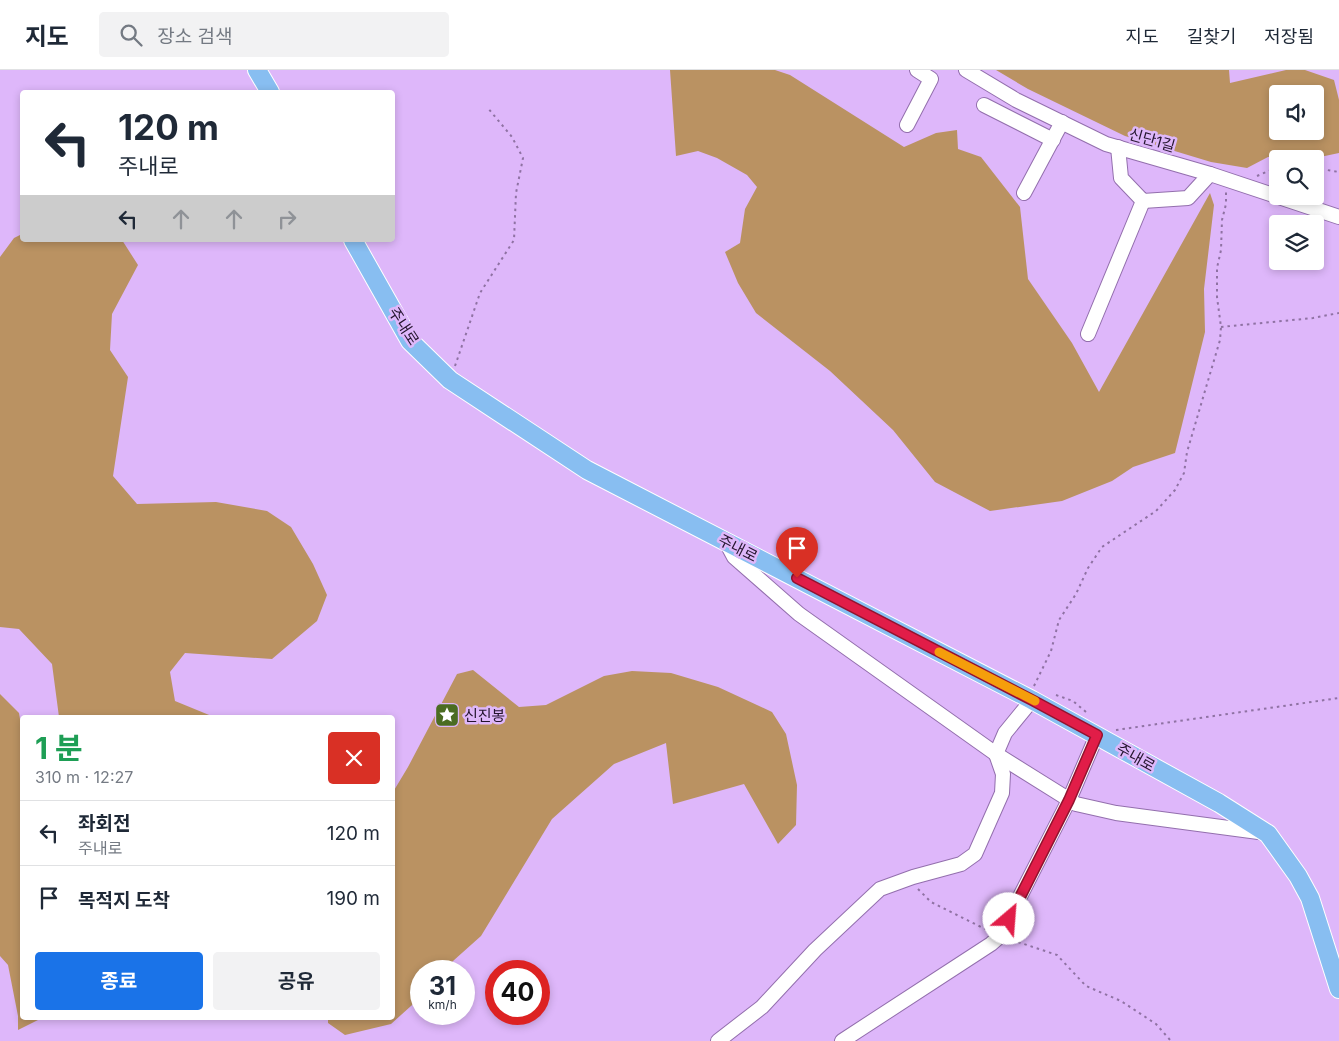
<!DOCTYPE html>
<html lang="ko">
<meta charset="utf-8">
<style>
:root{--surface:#fff;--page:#f2f2f3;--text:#1f2937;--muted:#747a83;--line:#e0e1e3;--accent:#1a73e8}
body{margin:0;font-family:Inter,"Noto Sans KR",sans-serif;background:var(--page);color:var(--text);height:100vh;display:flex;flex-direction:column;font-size:19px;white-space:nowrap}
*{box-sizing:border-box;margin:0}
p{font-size:16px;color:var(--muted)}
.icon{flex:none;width:28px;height:28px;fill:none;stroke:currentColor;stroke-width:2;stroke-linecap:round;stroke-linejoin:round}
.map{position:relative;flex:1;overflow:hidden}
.drawer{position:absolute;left:20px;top:645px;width:375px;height:305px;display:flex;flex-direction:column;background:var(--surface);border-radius:5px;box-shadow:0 2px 8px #0003}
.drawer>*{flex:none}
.banner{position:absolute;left:20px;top:20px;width:375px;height:152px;border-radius:5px;box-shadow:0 2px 8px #0003;background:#fff;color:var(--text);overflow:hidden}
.buttons{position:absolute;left:1269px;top:15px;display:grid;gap:10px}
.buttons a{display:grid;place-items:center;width:55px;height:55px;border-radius:5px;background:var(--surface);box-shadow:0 2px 8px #0003;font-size:25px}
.speed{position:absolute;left:410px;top:890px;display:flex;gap:10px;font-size:25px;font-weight:700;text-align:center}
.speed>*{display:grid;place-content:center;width:65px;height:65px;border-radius:50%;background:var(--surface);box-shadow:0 2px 8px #0003;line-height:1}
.speed small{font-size:12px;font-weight:400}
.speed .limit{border:8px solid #d22;background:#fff;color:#111}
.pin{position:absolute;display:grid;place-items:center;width:42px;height:42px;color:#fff;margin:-51px -21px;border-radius:50% 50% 50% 0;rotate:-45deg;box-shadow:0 0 5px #0007}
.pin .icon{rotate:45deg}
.me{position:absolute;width:55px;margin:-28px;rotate:27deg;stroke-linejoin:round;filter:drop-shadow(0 0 4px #0008)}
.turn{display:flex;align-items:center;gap:18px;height:105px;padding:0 15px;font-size:22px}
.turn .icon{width:65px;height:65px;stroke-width:2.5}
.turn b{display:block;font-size:35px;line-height:42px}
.lanes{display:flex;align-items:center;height:48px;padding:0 15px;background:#0003;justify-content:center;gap:25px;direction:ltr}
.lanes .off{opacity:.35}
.round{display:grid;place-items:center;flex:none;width:52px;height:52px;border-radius:5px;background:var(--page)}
.head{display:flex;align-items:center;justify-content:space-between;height:85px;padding:0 15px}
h1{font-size:30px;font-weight:700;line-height:38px;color:#1e9e55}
.action{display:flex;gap:10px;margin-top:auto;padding:10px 15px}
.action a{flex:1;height:58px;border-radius:5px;background:var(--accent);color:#fff;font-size:20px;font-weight:700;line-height:58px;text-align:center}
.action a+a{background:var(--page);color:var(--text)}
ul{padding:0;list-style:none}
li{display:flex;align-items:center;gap:15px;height:65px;padding:0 15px;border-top:1px solid var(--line)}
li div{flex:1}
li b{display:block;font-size:19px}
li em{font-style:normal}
header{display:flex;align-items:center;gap:30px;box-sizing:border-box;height:70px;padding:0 25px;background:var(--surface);border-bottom:1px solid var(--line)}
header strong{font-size:24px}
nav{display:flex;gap:28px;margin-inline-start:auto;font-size:18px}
.search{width:350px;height:45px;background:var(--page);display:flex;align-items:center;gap:12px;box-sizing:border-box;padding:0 18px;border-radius:5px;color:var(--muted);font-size:19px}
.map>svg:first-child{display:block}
.forest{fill:#ba9262;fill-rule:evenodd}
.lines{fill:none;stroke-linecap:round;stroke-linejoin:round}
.minor-casing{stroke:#936fad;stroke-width:16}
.major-casing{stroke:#fff;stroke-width:20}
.path{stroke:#8f72a3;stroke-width:2;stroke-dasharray:2.5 4;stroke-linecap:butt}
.minor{stroke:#fff;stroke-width:14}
.major{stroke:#88bef1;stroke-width:18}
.route-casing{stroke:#92132f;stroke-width:12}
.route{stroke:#e11d48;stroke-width:9}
.slow{stroke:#f59e0b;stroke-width:9}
.labels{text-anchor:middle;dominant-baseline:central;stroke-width:5;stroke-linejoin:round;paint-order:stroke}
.street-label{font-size:15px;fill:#23142d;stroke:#deb7fa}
.poi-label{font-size:15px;fill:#23142d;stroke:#deb7fa;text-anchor:start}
</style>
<header>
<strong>지도</strong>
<div class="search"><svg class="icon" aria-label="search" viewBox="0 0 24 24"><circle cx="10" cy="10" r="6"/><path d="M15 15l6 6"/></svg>장소 검색</div>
<nav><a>지도</a><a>길찾기</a><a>저장됨</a></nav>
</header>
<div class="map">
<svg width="1339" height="971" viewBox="0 0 1339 971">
<rect width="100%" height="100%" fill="#deb7fa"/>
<g class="forest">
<path d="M670,0H775L790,5L904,77L936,63L957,60L958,79L981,87L1020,137L1028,209L1072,273L1099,322L1210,123L1214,135L1204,219L1205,262L1175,383L1133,397L1112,411L1062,431L990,441L935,412L893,360L830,301L756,243L738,213L725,182L740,173L745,139L757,117L747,105L717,88L698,81L676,86Z"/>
<path d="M996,0H1229L1230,13L1286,0H1305L1334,10L1339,30V83L1320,87H1268L1247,98L1211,92L1125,66L1028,19ZM1278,24H1315V61H1278Z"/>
<path d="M22,164V170H122L138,195L112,244L110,280L128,307L113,406L137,434L216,432L267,441L291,457L313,494L327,525L317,551L272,589L185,583L170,602L175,631L214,647H59L52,594L19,559L0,557V187L14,168Z"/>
<path d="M473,600L519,637L546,635L604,606L632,601L671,603L718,617L772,642L786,664L797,715L796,755L778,774L744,714L673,734L666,673L614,694L552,749L481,866L453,891L444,901H421V927L391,954L345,965L328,953V948H392L393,722L408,697L457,604Z"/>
<path d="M0,624L19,643L22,661V948H42L18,960V946L8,895L0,886Z"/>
</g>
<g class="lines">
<defs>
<g id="minor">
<path d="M966,0L1016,30L1106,74L1210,104L1339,147"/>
<path d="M984,35L1053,70"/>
<path d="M907,55L931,9L917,0"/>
<path d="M1118,77L1121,108L1143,131L1188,128L1210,104"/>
<path d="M1024,123L1062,52"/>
<path d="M1088,264L1143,131"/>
<path d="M726,472L734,487L799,544L996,684L1076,734L1116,743L1266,763"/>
<path d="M718,971L762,937L815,880L880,819L913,807L961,794L975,784L1002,723L1003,704L996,684L1005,663L1032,630"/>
<path d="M842,971L991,874L1000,866L1069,730L1097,665"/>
</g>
<g id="major">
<path d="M257,0L270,22"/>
<path d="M353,170L410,271L450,310L587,400L1032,630L1219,733L1268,764L1298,806L1310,828L1339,919"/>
</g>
</defs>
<use href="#minor" class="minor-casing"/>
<use href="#major" class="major-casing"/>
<g class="path">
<path d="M1315,98L1339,102"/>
<path d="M1257,106L1278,97"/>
<path d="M1221,257L1313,248L1339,243"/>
<path d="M455,296L480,223L514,170L516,123L523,88L512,67L487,37"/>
<path d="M1034,616L1051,581L1059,550L1076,524L1088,498L1102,477L1156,441L1175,420L1184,403L1187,382L1220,270L1221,257L1217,227V198L1221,180L1222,150L1226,134V122"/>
<path d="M1056,625L1073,631L1086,642"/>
<path d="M1116,660L1339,628"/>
<path d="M918,819L931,832L987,860"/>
<path d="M1012,870L1057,885L1086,916L1121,931L1156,954L1171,971"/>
</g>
<use href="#minor" class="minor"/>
<use href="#major" class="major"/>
</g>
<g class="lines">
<defs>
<path id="route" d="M797,508L1032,630L1097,665L1069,730L1009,849"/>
</defs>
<use href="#route" class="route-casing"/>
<use href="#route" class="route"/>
<path class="slow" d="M939,582L1035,631"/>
</g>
<defs>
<symbol id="sight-square" viewBox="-11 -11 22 22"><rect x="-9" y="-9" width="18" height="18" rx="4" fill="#4b6c22" stroke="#deb7fa"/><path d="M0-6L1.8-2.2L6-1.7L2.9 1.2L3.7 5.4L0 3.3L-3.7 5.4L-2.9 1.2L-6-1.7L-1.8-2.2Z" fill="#fff"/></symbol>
</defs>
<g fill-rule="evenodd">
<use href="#sight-square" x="433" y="631" width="28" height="28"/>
</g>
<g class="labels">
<g class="street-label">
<text transform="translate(1152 70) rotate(16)">신단1길</text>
<text transform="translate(404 256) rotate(57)">주내로</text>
<text transform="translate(738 478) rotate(27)">주내로</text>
<text transform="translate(1136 687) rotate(29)">주내로</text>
</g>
<g class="poi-label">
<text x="464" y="645">신진봉</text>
</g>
</g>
</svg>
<div class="buttons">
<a><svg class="icon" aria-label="sound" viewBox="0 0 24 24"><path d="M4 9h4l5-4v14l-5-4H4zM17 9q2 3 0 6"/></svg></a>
<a><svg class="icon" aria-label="search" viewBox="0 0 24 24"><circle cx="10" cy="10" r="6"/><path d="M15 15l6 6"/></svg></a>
<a><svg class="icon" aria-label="layers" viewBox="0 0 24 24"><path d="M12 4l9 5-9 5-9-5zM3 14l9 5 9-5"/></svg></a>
</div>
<div class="speed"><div>31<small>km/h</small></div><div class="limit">40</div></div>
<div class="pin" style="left:797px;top:508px;background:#d93025"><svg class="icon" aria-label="arrive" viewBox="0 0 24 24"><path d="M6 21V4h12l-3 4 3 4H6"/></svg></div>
<svg class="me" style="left:1009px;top:849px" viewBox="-20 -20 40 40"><circle r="19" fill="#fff"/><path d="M0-13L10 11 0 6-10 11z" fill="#e11d48"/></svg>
<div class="banner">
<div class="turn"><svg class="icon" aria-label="left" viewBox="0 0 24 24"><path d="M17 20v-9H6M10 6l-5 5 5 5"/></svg><div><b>120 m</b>주내로</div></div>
<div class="lanes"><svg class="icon" aria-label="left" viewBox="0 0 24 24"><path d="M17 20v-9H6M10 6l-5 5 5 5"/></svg><svg class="icon off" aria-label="ahead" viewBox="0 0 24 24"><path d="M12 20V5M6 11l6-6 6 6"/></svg><svg class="icon off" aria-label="ahead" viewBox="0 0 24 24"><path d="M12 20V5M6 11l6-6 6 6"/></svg><svg class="icon off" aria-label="right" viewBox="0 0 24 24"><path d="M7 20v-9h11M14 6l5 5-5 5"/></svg></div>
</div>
<section class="drawer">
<div class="head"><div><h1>1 분</h1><p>310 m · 12:27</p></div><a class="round" style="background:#d93025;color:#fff"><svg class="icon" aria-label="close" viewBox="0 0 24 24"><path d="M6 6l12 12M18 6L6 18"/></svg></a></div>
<ul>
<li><svg class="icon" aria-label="left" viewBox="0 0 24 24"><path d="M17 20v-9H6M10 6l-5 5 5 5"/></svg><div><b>좌회전</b><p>주내로</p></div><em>120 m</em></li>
<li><svg class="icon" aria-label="arrive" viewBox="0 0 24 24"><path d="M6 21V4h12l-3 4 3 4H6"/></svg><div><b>목적지 도착</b></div><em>190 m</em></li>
</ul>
<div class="action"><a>종료</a><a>공유</a></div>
</section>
</div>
